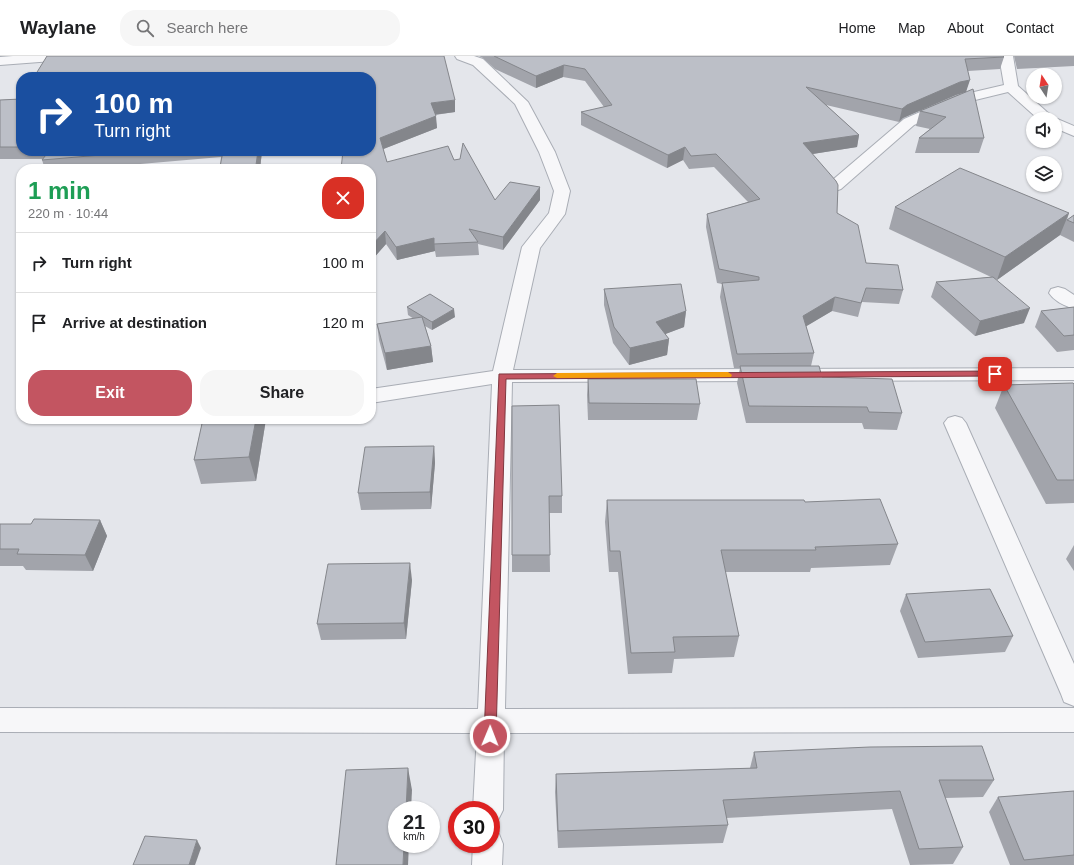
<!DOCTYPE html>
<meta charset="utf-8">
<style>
:root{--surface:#fff;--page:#f6f6f6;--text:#202124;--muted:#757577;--line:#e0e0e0;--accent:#c35561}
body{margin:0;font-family:Arial,sans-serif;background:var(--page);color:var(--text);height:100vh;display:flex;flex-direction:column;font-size:15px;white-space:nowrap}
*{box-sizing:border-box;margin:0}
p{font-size:13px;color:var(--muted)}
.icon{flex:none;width:22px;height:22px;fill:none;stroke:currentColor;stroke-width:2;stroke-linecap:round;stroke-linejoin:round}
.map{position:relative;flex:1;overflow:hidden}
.drawer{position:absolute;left:16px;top:108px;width:360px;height:260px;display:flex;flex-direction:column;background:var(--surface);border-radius:16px;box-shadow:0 1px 3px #0004}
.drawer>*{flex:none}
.hud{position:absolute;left:16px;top:16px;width:360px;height:84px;border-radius:16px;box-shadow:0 1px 3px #0004;background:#1a4fa0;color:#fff;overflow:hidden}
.needle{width:26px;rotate:348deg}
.fabs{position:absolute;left:1026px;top:12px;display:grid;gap:8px}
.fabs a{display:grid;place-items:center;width:36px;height:36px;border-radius:50%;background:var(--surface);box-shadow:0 1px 3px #0004;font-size:20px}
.speed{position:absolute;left:388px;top:745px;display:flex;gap:8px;font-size:20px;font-weight:700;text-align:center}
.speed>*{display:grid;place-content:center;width:52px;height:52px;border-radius:50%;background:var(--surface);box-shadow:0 1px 3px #0004;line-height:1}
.speed small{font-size:10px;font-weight:400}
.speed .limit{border:6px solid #d22;background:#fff;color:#111}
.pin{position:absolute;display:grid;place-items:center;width:34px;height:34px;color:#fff;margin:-17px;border-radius:8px;box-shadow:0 2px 6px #0006}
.me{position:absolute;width:44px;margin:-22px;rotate:1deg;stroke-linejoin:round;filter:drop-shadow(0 0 3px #0008)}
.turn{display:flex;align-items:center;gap:14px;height:84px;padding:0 12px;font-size:18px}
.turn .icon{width:52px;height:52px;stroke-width:2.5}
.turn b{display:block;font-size:28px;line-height:34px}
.round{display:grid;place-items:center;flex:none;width:42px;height:42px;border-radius:16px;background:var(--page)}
.overview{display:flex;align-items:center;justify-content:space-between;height:68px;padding:0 12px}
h1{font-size:24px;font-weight:700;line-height:30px;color:#1e9e55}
.cta{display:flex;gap:8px;margin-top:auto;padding:8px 12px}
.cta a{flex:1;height:46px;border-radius:16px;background:var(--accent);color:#fff;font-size:16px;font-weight:700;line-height:46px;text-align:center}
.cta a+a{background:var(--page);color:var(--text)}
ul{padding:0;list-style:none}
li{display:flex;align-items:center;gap:12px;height:60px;padding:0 12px;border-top:1px solid var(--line)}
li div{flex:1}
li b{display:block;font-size:15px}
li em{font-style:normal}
header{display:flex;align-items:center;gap:24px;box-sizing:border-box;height:56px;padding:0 20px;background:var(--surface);border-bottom:1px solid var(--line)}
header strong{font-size:19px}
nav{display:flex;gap:22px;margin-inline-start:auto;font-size:14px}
.search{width:280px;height:36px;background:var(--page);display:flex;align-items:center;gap:10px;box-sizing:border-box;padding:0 14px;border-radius:16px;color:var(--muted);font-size:15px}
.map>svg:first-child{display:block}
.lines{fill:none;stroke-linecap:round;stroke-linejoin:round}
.minor-casing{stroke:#a9adb5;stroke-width:2}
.minor{fill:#f7f7f9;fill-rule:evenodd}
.wall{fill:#a2a4ab}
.shaded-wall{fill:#84868b}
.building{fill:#bcbfc7;stroke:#84868b}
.route{fill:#c35561;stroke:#7f373f}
.slow{fill:#f59e0b}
</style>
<header>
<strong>Waylane</strong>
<div class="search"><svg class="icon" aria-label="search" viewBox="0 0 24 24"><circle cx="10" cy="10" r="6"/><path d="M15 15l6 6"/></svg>Search here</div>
<nav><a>Home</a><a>Map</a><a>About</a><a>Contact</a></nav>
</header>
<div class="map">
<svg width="1074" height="809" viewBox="0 0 1074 809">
<rect width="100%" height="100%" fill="#e4e6eb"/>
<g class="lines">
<defs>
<g id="minor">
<path d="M13,0H73L71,3L66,4L0,9V1Z"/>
<path d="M455,0H474L483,3L528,46L555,96L570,135L565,158L540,192L513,314L1074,312V324L512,326L505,653L1074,652V676L504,677L503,754L498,764L491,767V754H473L477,677L0,676V652L478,653L492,328L371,347V333L493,315L522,191L549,157L554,135L539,96L515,48L473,9L457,3Z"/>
<path d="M999,0H1013L1018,30L1047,56L1055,62L1074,70V80L1055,72V63L1037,62L1008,36L967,46L914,69L841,133L835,135L829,133L827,130L829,127L904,63L957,40L1004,29Z"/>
<path d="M1058,231L1065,233L1074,239V253C1065,250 1054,245 1049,237L1051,233Z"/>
<path d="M955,360L962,362L966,367L1074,608V650L1064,646L1061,638L944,367L948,362Z"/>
<path d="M491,775L499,778L503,788L502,809H472L473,788H491Z"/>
</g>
</defs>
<use href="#minor" class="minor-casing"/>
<use href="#minor" class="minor"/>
</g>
<g class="wall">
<path d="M479,0H1003L1004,1L1000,13L968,15L966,36L984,82L979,97H915L919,82L930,73L916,70L920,55L963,37L956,39L903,62L899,66L826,49L859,79L857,91L812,98L837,157L866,207L903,234L899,248L862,246L858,261L832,255L806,270L814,297L811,310L822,321L902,357L897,374L864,373L862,367H746L737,327L740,312H734L720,241L722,228L717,227L706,171L707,158L748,146L714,111L689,113L683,104L667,112L581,69V56L604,51L585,25L563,21L536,32L495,13L483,2Z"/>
<path d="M1014,0H1074V10L1017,13Z"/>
<path d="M371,21L455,56L435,59L437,72L383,93L387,106L454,104L495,144L540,131V144L503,194L478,188L479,199L436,201L435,195L397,204L386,188L371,205Z"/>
<path d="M21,43V95H262L260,113H220V111L221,101L83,113H45L42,104L43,103H0V44Z"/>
<path d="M895,151L1069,157L1067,164L1074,159V186L1060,179L997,224L995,223L1024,267L975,280L931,241L936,226L991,221L889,173Z"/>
<path d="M604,233L686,255L684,271L665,278L669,283L667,299L629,309L613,287L604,249Z"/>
<path d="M407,251L455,261L432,274L425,270L431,290L433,306L387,314L379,284L377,268L414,263L408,259Z"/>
<path d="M1074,251V294L1057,296L1035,271L1041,255Z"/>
<path d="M588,323L700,348L697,364H588L587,339Z"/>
<path d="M1074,328V447L1046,448L995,352L1004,329Z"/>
<path d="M512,350L562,440V457H549L550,516H512Z"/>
<path d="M203,363H266L256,425L201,428L194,404Z"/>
<path d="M434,390L435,407L431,453L361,454L358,437Z"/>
<path d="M607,444L805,446L898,488L890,509L811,512L810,516H725L739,580L734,601L674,603L672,617L628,618L618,516H609L605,466Z"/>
<path d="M100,464L107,480L93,515L26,514L23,510H0V468H31Z"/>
<path d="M1074,489V515L1066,503Z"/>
<path d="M412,524L406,583L321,584L317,568Z"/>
<path d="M906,538L1013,580L1005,596L918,602L900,555Z"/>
<path d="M754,696L994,724L983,741L945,742L963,791L953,808L910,809L892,753L726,762L728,769L723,787L558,792L555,736L556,718L750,712Z"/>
<path d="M1074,735V809H1010L989,756L998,741Z"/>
</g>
<g class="shaded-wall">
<path d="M564,9L563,21L536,32V20Z"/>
<path d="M970,24L966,36L956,39L903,62L899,66L902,53L907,49L960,26Z"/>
<path d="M455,44V56L432,59L431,47Z"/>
<path d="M436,60L437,72L381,94L380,82Z"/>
<path d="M859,79L857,91L800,100L803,87Z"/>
<path d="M685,91L683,104L667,112L668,99Z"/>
<path d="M258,95H262L260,113H257L256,109Z"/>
<path d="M540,131V144L503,194V181Z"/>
<path d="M1069,157L1060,179L997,224L1005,201Z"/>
<path d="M385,175L386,188L371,205V190Z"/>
<path d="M434,182L435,195L397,204L396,191Z"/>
<path d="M835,241L832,255L800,274L803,260Z"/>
<path d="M1030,252L1024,267L975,280L980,265Z"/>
<path d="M454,253L455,261L432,274V266Z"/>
<path d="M686,255L684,271L655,282L656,266Z"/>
<path d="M669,283L667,299L629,309L630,292Z"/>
<path d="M431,290L433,306L387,314L385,297Z"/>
<path d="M256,363H266L256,425L249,401Z"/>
<path d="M434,390L435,407L431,453L430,436Z"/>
<path d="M100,464L107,480L93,515L85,499Z"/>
<path d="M410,507L412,524L406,583L404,567Z"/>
<path d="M408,712L412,734L411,754H406Z"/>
<path d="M197,784L201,792L195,809H189Z"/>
<path d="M404,788H409L408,809H403Z"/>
</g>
<g class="building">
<path d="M47,0H444L455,44L431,47L436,60L380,82L387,106L448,90L454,104L460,103L463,87L495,144L510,126L540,131L503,181L469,173L478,186L434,188V182L396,191L385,175L371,190V113H341L343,95H371V21H34Z"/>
<path d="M494,0H1003L1004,1L965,3L970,24L960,26L907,49L902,53L806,31L859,79L803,87L836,125L838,129L837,157L858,169L866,207L898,209L903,234L866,232L861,247L835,241L803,260L814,297L737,298L722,227L759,224V221L719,213L707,158L760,143L716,98L691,100L685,91L668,99L581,56L612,49L585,13L564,9L536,20Z"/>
<path d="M973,33L984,82H919L946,61L920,55Z"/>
<path d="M21,43V91H0V44Z"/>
<path d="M49,95H148L42,104Z"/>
<path d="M223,95H258L256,109L220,111Z"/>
<path d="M960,112L1069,157L1005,201L895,151Z"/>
<path d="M1074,159V167L1067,164Z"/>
<path d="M993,221L1030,252L980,265L936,226Z"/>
<path d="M681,228L686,255L656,266L669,283L630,292L614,271L604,233Z"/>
<path d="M430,238L454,253L432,266L407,251Z"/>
<path d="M1074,251V279L1064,280L1041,255Z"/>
<path d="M422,261L431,290L385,297L377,268Z"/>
<path d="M740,310H819L822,321L892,323L902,357L869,356L867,351L749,350Z"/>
<path d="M588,323H696L700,348L589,347Z"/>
<path d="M1073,327L1074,328V424H1057L1004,329Z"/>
<path d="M559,349L562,440H549L550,499H512V350Z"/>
<path d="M203,363H256L249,401L194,404Z"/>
<path d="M434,390L430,436L358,437L365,391Z"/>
<path d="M880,443L898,488L815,491L816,494H721L739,580L673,581L675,596L631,597L620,495H610L607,444H804L805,446Z"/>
<path d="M34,463L100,464L85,499L17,498L19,493H0V468H31Z"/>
<path d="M410,507L404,567L317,568L328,508Z"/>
<path d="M990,533L1013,580L925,586L906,538Z"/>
<path d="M982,690L994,724H939L963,791L919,793L900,735L723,744L728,769L558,775L556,718L757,712L754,696L870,691Z"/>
<path d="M408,712L406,754H397V788H404L403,809H336L346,714Z"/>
<path d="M1074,735V799L1024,804L998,741Z"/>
<path d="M145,780L197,784L189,809H133Z"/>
</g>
<path class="route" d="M995,315L999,318L998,320L506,323L496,680L494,684L490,685L486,684L484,680L499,318Z"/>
<path class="slow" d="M728,316L732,319L731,321L557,322L553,320L557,317Z"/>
</svg>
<div class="fabs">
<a><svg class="needle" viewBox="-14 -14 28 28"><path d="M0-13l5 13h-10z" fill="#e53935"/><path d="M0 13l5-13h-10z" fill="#757577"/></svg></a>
<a><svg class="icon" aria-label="sound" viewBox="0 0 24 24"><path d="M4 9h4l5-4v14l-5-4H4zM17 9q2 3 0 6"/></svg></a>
<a><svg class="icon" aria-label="layers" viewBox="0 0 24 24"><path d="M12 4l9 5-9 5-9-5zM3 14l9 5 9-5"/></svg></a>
</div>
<div class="speed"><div>21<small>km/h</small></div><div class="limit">30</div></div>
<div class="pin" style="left:995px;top:318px;background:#d93025"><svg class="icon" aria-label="arrive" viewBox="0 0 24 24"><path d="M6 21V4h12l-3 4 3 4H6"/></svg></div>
<svg class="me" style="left:490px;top:680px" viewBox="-20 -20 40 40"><circle r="17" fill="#c35561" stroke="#fff" stroke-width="3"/><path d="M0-11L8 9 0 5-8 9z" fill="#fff"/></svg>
<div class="hud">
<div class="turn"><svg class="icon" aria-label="right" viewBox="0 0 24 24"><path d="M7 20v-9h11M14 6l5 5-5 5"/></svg><div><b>100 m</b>Turn right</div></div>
</div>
<section class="drawer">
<div class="overview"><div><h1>1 min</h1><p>220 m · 10:44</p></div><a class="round" style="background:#d93025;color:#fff"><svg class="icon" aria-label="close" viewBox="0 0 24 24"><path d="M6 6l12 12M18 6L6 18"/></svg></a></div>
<ul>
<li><svg class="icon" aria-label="right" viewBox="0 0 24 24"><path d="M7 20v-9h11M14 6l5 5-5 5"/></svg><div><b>Turn right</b></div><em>100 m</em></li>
<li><svg class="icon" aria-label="arrive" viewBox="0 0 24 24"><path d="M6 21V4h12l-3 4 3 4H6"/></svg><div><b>Arrive at destination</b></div><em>120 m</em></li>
</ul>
<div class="cta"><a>Exit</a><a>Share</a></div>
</section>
</div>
